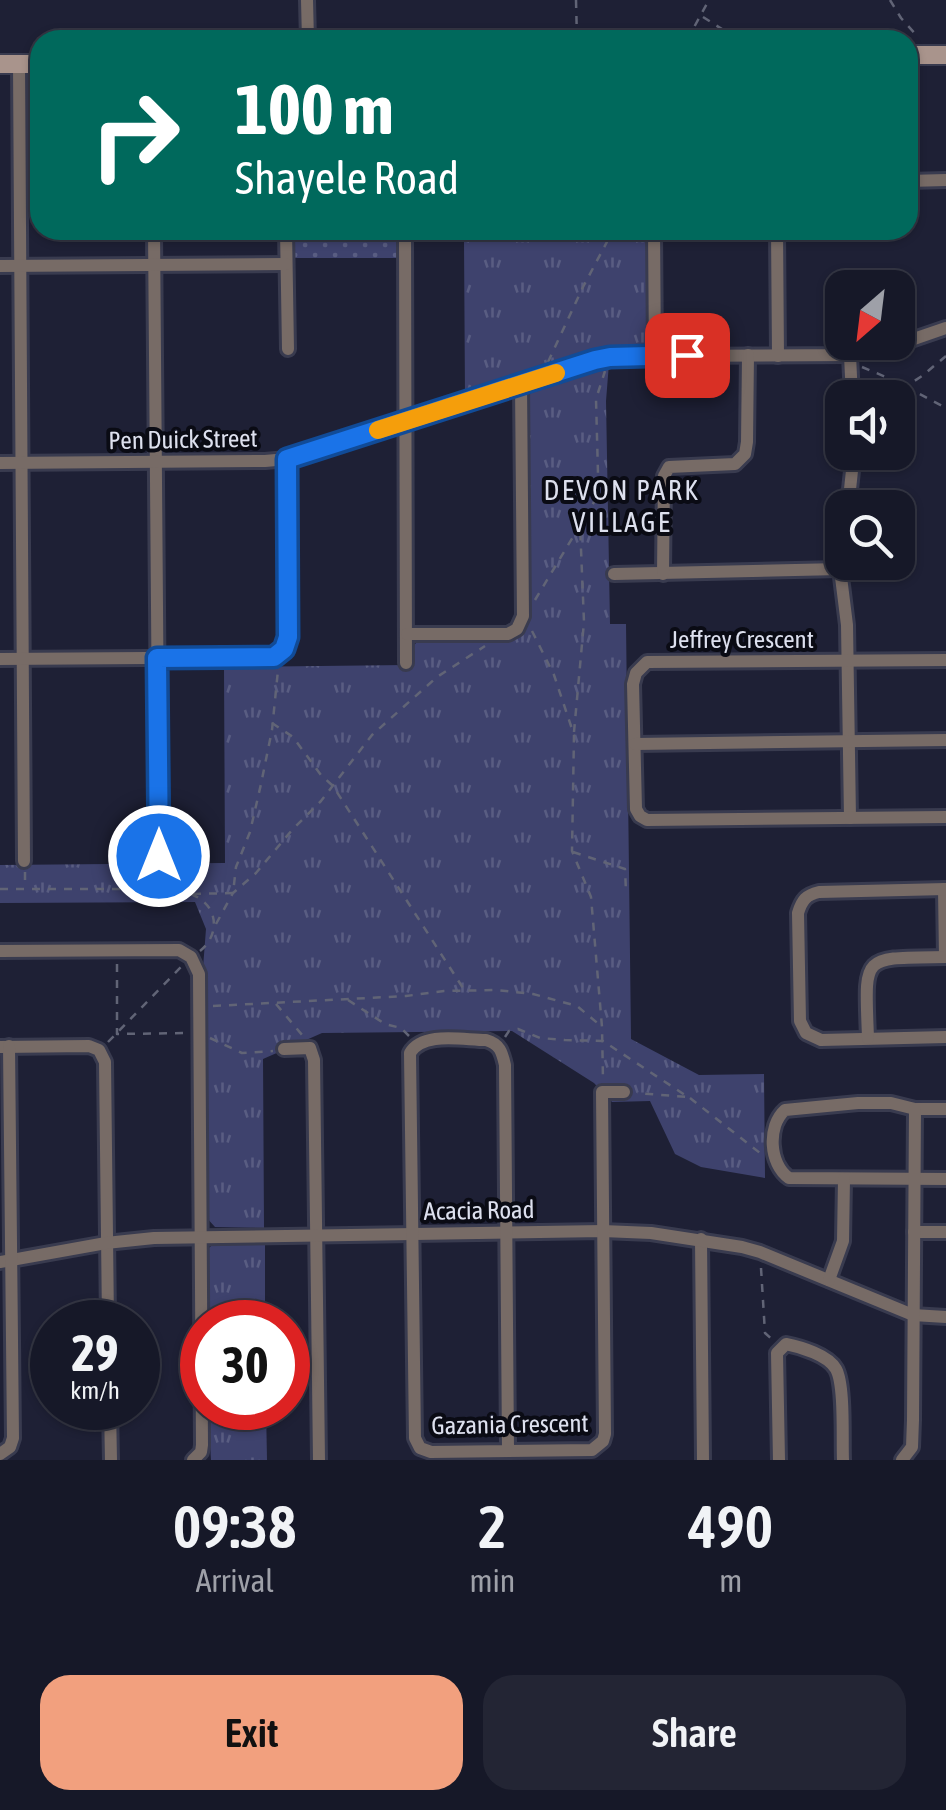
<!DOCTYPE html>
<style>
:root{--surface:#161828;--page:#232534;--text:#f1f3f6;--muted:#9ea0a8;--line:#353745;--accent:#f2a07e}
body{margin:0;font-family:"Asap Condensed",sans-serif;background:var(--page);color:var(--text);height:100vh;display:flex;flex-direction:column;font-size:38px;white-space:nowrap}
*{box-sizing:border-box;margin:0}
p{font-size:32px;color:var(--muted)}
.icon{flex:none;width:55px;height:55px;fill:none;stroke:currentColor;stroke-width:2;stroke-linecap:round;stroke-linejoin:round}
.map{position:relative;height:1460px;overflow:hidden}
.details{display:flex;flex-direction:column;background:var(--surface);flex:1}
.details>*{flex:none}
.banner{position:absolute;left:30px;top:30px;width:888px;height:210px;border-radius:30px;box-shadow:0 2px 8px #0004,0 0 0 2px var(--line);background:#00695c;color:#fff;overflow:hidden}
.needle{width:65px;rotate:208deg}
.fabs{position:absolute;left:825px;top:270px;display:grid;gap:20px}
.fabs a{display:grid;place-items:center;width:90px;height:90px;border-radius:20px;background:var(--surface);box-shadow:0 2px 8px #0004,0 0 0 2px var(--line);font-size:50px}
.speed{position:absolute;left:30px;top:1300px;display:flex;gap:20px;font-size:50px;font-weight:700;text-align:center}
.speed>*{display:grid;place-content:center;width:130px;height:130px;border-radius:50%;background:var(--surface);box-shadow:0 2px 8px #0004,0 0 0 2px var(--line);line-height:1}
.speed small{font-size:25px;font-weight:400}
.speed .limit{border:15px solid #d22;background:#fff;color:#111}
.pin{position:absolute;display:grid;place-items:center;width:85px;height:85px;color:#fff;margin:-42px;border-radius:20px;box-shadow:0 5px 15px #0006}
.me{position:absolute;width:110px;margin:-55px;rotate:0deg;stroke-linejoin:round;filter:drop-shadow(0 0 8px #0008)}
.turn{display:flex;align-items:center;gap:35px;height:210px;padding:0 40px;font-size:45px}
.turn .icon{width:130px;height:130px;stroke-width:2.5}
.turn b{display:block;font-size:70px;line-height:85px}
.eta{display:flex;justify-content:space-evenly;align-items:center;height:170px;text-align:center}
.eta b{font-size:60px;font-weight:600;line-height:70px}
.cta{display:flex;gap:20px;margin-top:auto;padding:20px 40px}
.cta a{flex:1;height:115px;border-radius:30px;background:var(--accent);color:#111;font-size:40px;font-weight:600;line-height:115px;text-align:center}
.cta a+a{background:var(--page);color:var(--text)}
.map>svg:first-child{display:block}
.grass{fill:url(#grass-tufts)}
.park{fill:url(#park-dots)}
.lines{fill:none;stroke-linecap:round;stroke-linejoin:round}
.lane-casing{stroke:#393b4f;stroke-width:11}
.street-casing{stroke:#393b4f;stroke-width:18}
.secondary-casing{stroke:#393b4f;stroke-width:22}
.path{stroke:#616476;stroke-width:2.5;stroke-dasharray:8 8;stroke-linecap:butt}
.lane{stroke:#776b66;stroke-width:6}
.street{stroke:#776b66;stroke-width:12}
.secondary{stroke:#a9948c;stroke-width:18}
.route-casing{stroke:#114b97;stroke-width:25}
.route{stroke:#1a73e8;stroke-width:18}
.slow{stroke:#f59e0b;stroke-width:18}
.labels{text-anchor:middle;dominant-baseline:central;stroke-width:8;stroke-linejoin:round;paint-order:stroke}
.street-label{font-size:25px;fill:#dde0ee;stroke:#0a0b14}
.neighbourhood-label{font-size:28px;letter-spacing:2.5px;fill:#dde0ee;stroke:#0a0b14}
</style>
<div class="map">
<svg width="946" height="1460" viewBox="0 0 946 1460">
<defs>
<pattern id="grass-tufts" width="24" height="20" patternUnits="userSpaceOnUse" patternTransform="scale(2.5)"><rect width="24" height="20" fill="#3e426d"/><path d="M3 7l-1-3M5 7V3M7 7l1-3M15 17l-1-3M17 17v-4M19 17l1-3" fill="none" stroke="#595d82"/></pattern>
<pattern id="park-dots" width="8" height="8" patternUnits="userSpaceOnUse" patternTransform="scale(2.5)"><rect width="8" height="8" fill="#3e426d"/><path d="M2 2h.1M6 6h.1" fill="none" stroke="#595d82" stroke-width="1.8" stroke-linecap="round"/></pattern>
</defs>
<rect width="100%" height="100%" fill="#1e2035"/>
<g class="grass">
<path d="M568,230H649V341L641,350L583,357L465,396L464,238L568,236Z"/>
<path d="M609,363L606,401L610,624H626L631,1039L699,1075L764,1074L765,1178L701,1167L675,1154L650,1101L612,1102L594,1083L512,1031L322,1033L263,1059L264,1228L215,1227L206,1217L203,968L206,929L195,902L0,903V865L225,863L224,667L407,665L411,648L420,639L521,631L526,400L536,385Z"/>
<path d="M265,1241V1322H208L209,1248L214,1243Z"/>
<path d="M208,1408H266L267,1460H211Z"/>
</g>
<rect class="park" x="290" y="230" width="110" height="28"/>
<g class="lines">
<defs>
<path id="lane" d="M855,235V230"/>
<g id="street">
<path d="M307,0L308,40"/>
<path d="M19,64L24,861"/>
<path d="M908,181L946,180"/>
<path d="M154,230L159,856"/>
<path d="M286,230L288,349"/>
<path d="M405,230L406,663"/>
<path d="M654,230L655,356"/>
<path d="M777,230L778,356"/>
<path d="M0,266L286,264"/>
<path d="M850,355L852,398"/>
<path d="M0,463L265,461L287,459L595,360L655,356L850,355L908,341L946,328"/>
<path d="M848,508L854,452"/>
<path d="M842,552L840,569L847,625L850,818"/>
<path d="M614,574L840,569"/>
<path d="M663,574L664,476L669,467L735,464L745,454L747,442L748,355"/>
<path d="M407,634H508L517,629L523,616L521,384"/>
<path d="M0,659L274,657L284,649L289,637L287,459"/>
<path d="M946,660L647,662L636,673L633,684L636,809L640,816L647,820L946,817"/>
<path d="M635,744L946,740"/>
<path d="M944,889L945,957"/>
<path d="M946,889L819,892C806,895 802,900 798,913L800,1021L806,1033L821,1040L946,1037"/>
<path d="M0,951L179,950L191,957L199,974L202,1445L201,1452L193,1460"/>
<path d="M868,1038C865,953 860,958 946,957"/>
<path d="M0,1047L89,1046L99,1050L105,1062L108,1322"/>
<path d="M284,1049L310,1048L314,1060L319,1460"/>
<path d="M946,1109H915L891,1103H858L785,1110C767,1126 769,1164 789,1178L946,1179"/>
<path d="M914,1232H946"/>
<path d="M701,1239L703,1460"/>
<path d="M0,1262L106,1243L154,1238L603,1231L651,1233L742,1247L760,1252L913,1315L946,1317"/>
<path d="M829,1280L843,1241L844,1179"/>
<path d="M110,1408L111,1460"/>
<path d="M508,1450L505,1065C502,1052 500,1044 486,1040C463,1040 423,1031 410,1053L415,1438L420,1448L431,1452L592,1450L603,1441L605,1434L602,1092H624"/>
<path d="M0,1454L10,1447L13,1438L9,1046"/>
<path d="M779,1460L777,1353L786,1344C801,1347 828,1355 836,1369C845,1385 842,1440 843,1460"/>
<path d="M902,1460L912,1447L913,1420L915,1109"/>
</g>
<g id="secondary">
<path d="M908,55H946"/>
<path d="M0,64H40"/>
</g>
</defs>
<use href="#lane" class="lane-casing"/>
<use href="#street" class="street-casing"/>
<use href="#secondary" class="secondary-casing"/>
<g class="path">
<path d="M576,0L577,40"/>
<path d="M890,0L901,18L919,38"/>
<path d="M703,17L739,40"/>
<path d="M687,40L709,0"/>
<path d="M548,362L583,287L609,238L616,230"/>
<path d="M862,367L893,380L946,408"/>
<path d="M888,398L922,376L946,356"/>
<path d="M535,600L594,502L598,474L596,399L605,371"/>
<path d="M532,631L554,675L574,735L572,851L591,897L602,1027L603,1080"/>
<path d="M272,723L293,737L321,775L333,786L463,988"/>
<path d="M574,732L584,622L580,525"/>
<path d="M573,852L625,869L626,892"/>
<path d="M159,867L166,881L167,889C175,891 186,891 193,895C219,906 220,935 200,951"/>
<path d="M25,872V888"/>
<path d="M0,889H166"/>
<path d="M193,894L233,893L236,867L250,832L261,784L272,730L278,670"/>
<path d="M216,924L233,893L256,873L292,830L321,801L372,735L437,677L485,646"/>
<path d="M117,964V1034L189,1033"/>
<path d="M348,1000L385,1024L401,1028L409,1036"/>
<path d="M276,1004L303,1036"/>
<path d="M213,1006L406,996L444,991L496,990L533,994L577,1006L601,1026"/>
<path d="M505,1037L509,1031L518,1029L540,1038L565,1040L603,1041L688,1097L637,1093"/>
<path d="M210,1038L242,1053L273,1051"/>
<path d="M108,1042L182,966"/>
<path d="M690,1098L760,1153"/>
<path d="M761,1268L765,1333L774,1341"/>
</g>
<use href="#lane" class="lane"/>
<use href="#street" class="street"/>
<use href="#secondary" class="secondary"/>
</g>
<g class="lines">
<defs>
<path id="route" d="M159,856L157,658L274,657L284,649L288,637L287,459L595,360L610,357L687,355"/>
</defs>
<use href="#route" class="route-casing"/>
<use href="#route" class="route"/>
<path class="slow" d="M378,430L556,373"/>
</g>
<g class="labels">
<g class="street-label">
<text transform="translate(183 439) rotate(-1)">Pen Duick Street</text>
<text x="742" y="639">Jeffrey Crescent</text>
<text transform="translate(479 1210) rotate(-1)">Acacia Road</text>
<text transform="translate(510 1424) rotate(-1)">Gazania Crescent</text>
</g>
<g class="neighbourhood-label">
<text x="622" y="490">DEVON PARK<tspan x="622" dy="32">VILLAGE</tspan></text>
</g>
</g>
</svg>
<div class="fabs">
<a><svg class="needle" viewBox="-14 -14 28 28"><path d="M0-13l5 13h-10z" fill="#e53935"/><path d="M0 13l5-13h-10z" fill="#9ea0a8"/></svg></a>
<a><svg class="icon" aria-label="sound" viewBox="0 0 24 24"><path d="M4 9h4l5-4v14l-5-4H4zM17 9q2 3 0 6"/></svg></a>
<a><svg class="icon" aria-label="search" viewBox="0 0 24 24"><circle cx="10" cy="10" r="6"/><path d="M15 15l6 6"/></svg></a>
</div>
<div class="speed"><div>29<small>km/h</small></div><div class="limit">30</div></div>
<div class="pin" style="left:687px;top:355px;background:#d93025"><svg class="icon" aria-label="arrive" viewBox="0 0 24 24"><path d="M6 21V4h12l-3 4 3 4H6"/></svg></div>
<svg class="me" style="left:159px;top:856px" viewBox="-20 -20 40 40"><circle r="17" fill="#1a73e8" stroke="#fff" stroke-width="3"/><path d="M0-11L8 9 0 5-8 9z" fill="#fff"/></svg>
<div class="banner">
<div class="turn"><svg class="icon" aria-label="right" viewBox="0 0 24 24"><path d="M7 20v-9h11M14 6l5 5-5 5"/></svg><div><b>100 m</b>Shayele Road</div></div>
</div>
</div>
<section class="details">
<div class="eta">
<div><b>09:38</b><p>Arrival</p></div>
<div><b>2</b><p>min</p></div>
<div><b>490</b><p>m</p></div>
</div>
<div class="cta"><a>Exit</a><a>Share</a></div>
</section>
